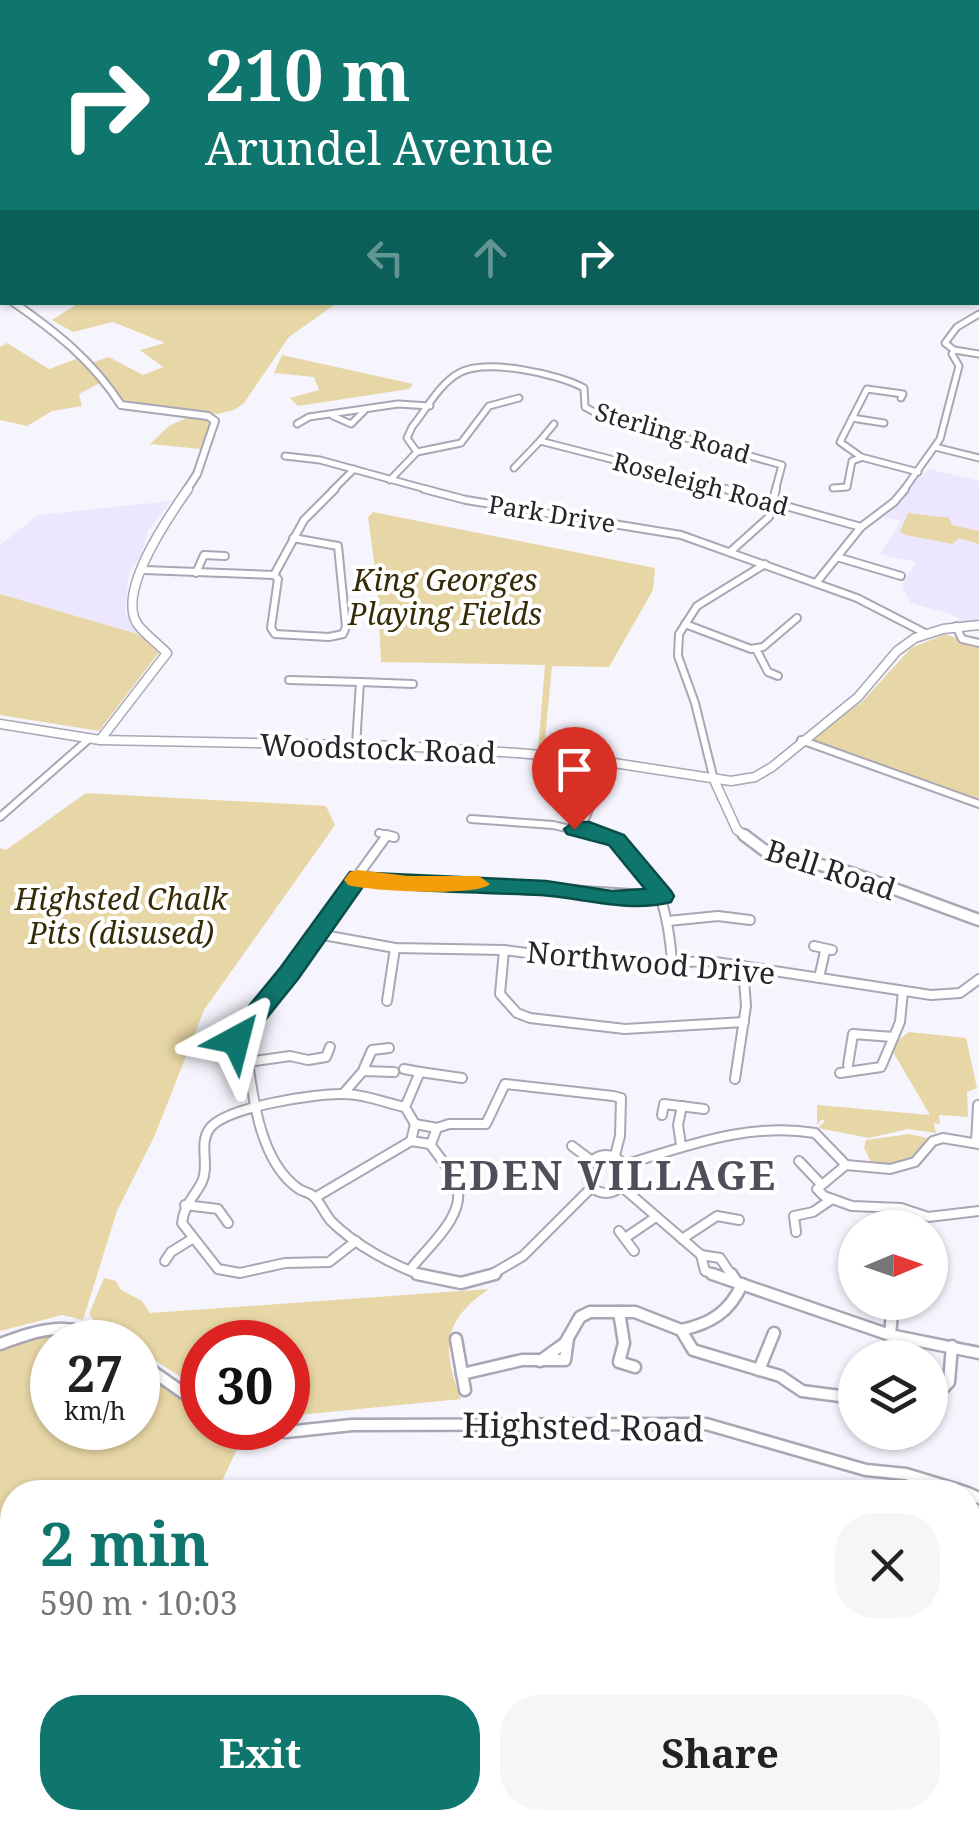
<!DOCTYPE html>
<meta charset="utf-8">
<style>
:root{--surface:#fff;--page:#f6f6f6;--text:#222;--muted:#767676;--accent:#0f766e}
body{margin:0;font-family:"Noto Serif",serif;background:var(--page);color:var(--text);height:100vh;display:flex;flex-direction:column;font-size:38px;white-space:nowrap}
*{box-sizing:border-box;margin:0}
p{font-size:32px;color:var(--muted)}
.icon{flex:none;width:55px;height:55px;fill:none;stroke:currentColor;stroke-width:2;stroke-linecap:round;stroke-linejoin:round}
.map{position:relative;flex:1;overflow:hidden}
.side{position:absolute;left:0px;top:1480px;width:980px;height:350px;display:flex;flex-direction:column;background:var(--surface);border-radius:40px 40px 0 0;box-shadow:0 2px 8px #0004}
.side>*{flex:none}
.banner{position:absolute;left:0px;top:0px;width:980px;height:305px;box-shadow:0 2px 8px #0004;background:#0f766e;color:#fff;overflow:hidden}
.needle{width:65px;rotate:88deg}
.fabs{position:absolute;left:838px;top:1210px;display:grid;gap:20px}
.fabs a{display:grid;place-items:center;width:110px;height:110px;border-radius:50%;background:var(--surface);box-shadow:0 2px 8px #0004;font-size:50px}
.speed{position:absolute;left:30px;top:1320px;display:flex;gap:20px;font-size:50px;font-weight:700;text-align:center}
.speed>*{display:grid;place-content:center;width:130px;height:130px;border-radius:50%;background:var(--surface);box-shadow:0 2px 8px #0004;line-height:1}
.speed small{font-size:25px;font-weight:400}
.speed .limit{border:15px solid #d22;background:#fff;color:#111}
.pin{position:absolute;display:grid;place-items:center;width:85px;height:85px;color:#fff;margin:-102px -42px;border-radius:50% 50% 50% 0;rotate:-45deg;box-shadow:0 0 10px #0007}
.pin .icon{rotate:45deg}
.me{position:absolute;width:110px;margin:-55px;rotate:38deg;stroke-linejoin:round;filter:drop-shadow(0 0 8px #0008)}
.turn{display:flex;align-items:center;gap:35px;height:210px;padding:0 40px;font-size:45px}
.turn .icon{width:130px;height:130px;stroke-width:2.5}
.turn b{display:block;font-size:70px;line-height:85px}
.lanes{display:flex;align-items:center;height:95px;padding:0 40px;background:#0003;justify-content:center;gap:50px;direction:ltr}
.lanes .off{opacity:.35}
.round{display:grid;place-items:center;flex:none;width:105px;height:105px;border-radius:40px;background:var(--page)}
.head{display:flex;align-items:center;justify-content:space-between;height:170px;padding:0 40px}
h1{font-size:60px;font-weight:700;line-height:75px;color:var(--accent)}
.cta{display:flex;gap:20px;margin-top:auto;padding:20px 40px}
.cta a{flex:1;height:115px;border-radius:40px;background:var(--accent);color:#fff;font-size:40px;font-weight:700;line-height:115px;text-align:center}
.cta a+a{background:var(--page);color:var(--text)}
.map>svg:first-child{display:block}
.built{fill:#ece7fe}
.green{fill:#e8d7a6}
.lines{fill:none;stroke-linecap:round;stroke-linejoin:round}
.minor-far4-casing{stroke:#a9a6b5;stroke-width:6}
.minor-far3-casing{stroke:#a9a6b5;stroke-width:9}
.minor-far2-casing{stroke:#a9a6b5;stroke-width:10}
.minor-far1-casing{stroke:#a9a6b5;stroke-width:12}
.minor-casing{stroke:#a9a6b5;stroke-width:15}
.tertiary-far2-casing{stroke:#a9a6b5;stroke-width:10}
.tertiary-far1-casing{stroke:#a9a6b5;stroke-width:11}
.tertiary-casing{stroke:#a9a6b5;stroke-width:15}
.minor-far4{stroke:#fff;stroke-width:4}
.minor-far3{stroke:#fff;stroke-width:5}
.minor-far2{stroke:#fff;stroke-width:6}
.minor-far1{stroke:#fff;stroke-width:8}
.minor{stroke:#fff;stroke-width:10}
.tertiary-far2{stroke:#fff;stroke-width:6}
.tertiary-far1{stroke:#fff;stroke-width:8}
.tertiary{stroke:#fff;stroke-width:10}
.route{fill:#0f766e;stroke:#0a4d48;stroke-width:2.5}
.slow{fill:#f59e0b}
.labels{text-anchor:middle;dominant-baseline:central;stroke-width:8;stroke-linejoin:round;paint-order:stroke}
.far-street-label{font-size:25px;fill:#27252b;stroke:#fff}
.park-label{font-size:30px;font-style:italic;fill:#362b05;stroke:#fff}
.street-label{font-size:30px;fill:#27252b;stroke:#fff}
.near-street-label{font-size:35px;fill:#27252b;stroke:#fff}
.district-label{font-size:40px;font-weight:bold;letter-spacing:2.5px;fill:#514e5b;stroke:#fff}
</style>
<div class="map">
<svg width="979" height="1830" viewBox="0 0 979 1830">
<rect width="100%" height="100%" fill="#f6f4fd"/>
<g class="built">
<path d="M929,469L979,481V621L956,623L960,619L954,615L911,603L902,587L916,562L880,554L901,521L883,517L892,511L916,476L921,477Z"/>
<path d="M171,501L148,531L141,557L129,572L125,613L138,634L0,594V545L38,515Z"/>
</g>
<g class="green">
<path d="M79,303H337L289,337L244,403L234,410L217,414L141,408L121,402L112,384L91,363L109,357L143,375L163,367L140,350L165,343L113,322L73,332L52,320Z"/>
<path d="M7,343L49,369L76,359L102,382L79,394L82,406L52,411L27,426L0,420V347Z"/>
<path d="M282,355L413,384L409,389L298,406L290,398L319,390L314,377L274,373Z"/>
<path d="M190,416L211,420L201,449L150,444L169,426Z"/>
<path d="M373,512L655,568L653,590L609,667L552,666L544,750H538L545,665L381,662L377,583L368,517Z"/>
<path d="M908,513L949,518L952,525L979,531V544L959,538L952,544L906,535L900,532Z"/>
<path d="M0,594L138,634L160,651L99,731L0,715Z"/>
<path d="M945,634L979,646V801L813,742L812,736L862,702L911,648Z"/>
<path d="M86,793L326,806L335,825L204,1010L155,1135L117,1211L83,1320L62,1315L0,1331V848L6,850Z"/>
<path d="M909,1032L966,1038L977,1088L967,1092L968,1117L939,1115L940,1124L934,1123L936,1133L908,1129L869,1138L818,1128L825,1121L822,1119L817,1125V1105L930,1115L893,1052L897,1041Z"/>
<path d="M909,1134L932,1139C903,1158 917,1166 873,1166L864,1148L866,1140Z"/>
<path d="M104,1278L116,1281L121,1290L142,1301L150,1313L489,1289C440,1322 443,1351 461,1399L288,1416V1342H202V1390L138,1350V1342C118,1342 101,1329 89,1314Z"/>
<path d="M84,1332L100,1342H52V1428H138V1367L202,1410V1428H237L245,1432L217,1492H12V1631L0,1623V1347L23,1339Z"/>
</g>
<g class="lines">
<defs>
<path id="minor-far4" d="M824,0L834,2"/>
<g id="minor-far3">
<path d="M954,350L979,354"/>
<path d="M901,398L903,394L867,389L840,442L861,457L918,472"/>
<path d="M333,416L351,424L364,411"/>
<path d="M852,418L884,423"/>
<path d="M297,424L309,417L398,404L430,406"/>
<path d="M554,424L540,441L735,491"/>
<path d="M935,447L979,458"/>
<path d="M417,452L407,438L412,427C426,410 439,384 459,373C486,358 559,374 584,388L585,407L596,413L782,465L775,491"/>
<path d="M285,456L320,460L433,491"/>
<path d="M514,468L540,441"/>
<path d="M390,480L417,452L461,443L489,406L519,398"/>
<path d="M833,488L847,487L852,461L860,458"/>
<path d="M332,491L354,469"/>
<path d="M903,491L940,439L959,366L952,354L954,350L945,343L957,327L979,314"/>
</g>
<g id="minor-far2">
<path d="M424,489L466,500L681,535L857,598L925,633"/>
<path d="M725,489L861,527"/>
<path d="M730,552L769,517L776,489"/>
<path d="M837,557L901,576"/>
<path d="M144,570L274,575L304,520L335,489"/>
<path d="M196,573L204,555L225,556"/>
<path d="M274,575L278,579L271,628L275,634L329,637L343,634L346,627L338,546L293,538"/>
<path d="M816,583L861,527L894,502L905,489"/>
<path d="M685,624L751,649L763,647L797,618"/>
<path d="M956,626L962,639L979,643"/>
<path d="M756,649L768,672L778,676"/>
<path d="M289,680L360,682"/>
<path d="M801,740L979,804"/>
<path d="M356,745L360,682L413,684"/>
<path d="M714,780L695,703L678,656L679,634L697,606L765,564"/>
<path d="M0,817L89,739"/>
<path d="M471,819L553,825L605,837"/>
<path d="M581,828L609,763"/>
<path d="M379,833L394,837"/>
</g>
<g id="minor-far1">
<path d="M386,835L394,837"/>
<path d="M597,835C656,854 668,907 672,962"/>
<path d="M358,877L663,896"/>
<path d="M668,921L718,916L750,920"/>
<path d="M318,934L395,948L504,950L618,965L709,961L931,995L960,993L979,979"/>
<path d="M814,946L832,950"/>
<path d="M504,950L500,994L517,1013L530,1018L625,1029L744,1022"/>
<path d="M819,978L825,951"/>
<path d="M387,1001L395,948"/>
<path d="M247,1032L255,1040L246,1046L236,1039Z"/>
<path d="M244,1033L385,838"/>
<path d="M246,1046C252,1091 258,1161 299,1189C303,1192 309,1192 313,1196C320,1201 324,1213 331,1221C355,1245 392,1265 424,1276"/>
<path d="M248,1062L290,1056L308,1060L326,1057L330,1047"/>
<path d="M848,1065L853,1034L893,1037"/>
<path d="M364,1068L372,1050L389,1048"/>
<path d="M404,1069L420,1072"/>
<path d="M840,1073L881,1067L900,1022L903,991"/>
<path d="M735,1079L746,1006L743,966"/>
<path d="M343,1094L363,1071L394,1072"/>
<path d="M662,1115L664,1104L704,1109"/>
<path d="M415,1124L437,1128L431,1144"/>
<path d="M437,1128L449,1124H486L505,1084L613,1096L621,1098L620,1136L614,1159"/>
<path d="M411,1141L415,1124L405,1107L420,1072L462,1078"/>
<path d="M976,1143L978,1105"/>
<path d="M681,1145L678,1125L682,1106"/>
<path d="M572,1146L592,1161"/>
<circle cx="606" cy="1174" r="19"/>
<path d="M799,1161L820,1183"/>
<path d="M624,1165C687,1146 748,1122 815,1133L846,1165L890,1169L915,1162L933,1141L943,1138L979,1144"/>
<path d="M846,1165L817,1189L824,1196L852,1206L901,1208L928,1217L979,1211"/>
<path d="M621,1186L701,1255L705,1271L719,1276"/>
<path d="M316,1197L411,1141"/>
<path d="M185,1205L218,1209L228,1223"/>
<path d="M619,1231L634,1251"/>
<path d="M796,1232L794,1216L813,1212L832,1199"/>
<path d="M625,1238L656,1217"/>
<path d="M682,1239L717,1216L739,1220"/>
<path d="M356,1241L329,1262L285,1263L240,1273L218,1269L182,1223C184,1205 194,1197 202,1182C210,1165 198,1143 210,1128C227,1107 316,1093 344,1094C365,1094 385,1103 405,1107"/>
<path d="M701,1255L720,1258L732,1276"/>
<path d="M165,1261L171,1252L192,1239"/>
<path d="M410,1270C426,1248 466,1217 457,1186C452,1171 439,1157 430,1144L411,1141"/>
<path d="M489,1276L523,1256L593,1186"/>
</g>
<g id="minor">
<path d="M417,1274L461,1283L495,1274"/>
<path d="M712,1274L890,1335L979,1353"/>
<path d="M731,1274L735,1280"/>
<path d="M619,1312L624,1343L619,1362L635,1367"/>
<path d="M681,1330C710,1324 730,1312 742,1284"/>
<path d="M890,1335L893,1302"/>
<path d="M456,1339L465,1390"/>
<path d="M0,1344C41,1329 68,1320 108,1342"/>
<path d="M138,1361L202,1406"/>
<path d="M540,1361L565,1343L580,1317L590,1312H635L681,1330L693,1350L780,1376L802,1391L855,1398"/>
<path d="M759,1370L774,1333"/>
<path d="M462,1374L522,1360H565L568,1338"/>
<path d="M930,1402L949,1382L952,1346"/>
<path d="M253,1428L286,1432L352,1425L706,1424L866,1470L906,1474L965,1492"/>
<path d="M968,1493L979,1498"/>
</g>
<path id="tertiary-far2" d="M13,302C56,332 92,360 121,405L208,416L215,421L197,474L186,491"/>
<g id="tertiary-far1">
<path d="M0,724L100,740L400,746L517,753L588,759L731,781L755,777L772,767L858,697L897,651L915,638L943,629L979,625"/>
<path d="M100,740L167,653C158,644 146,635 138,625C115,593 169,516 188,489"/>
<path d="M715,782L737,830L747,837"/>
</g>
<path id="tertiary" d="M744,835L764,850L851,873L979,920"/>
</defs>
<use href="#minor-far4" class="minor-far4-casing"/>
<use href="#minor-far3" class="minor-far3-casing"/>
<use href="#minor-far2" class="minor-far2-casing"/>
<use href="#minor-far1" class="minor-far1-casing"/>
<use href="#minor" class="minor-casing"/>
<use href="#tertiary-far2" class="tertiary-far2-casing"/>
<use href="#tertiary-far1" class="tertiary-far1-casing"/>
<use href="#tertiary" class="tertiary-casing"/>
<use href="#minor-far4" class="minor-far4"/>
<use href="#minor-far3" class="minor-far3"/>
<use href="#minor-far2" class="minor-far2"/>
<use href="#minor-far1" class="minor-far1"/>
<use href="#minor" class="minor"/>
<use href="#tertiary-far2" class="tertiary-far2"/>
<use href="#tertiary-far1" class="tertiary-far1"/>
<use href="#tertiary" class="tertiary"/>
</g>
<path class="route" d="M589,822L624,835L671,891L674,896L671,902C628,913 584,898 541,895C481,892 423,893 364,885L298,979L244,1046H227L223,1040L227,1033L281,967L350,872L546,881L612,891L645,889L609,845L567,834L564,829L574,822Z"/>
<path class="slow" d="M358,870L408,876H479L490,884C479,897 367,891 348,885L344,880L350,872Z"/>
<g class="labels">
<g class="far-street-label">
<text transform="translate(673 432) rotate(16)">Sterling Road</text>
<text transform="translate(701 483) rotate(15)">Roseleigh Road</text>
<text transform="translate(552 513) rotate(9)">Park Drive</text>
</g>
<g class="park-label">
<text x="445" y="579">King Georges<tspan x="445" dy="34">Playing Fields</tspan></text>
<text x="121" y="898">Highsted Chalk<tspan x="121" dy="34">Pits (disused)</tspan></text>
</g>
<g class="street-label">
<text transform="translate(378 748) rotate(2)">Woodstock Road</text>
<text transform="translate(831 869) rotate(18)">Bell Road</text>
<text transform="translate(651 962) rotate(5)">Northwood Drive</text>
</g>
<g class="near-street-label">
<text transform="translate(583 1426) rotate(1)">Highsted Road</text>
</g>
<g class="district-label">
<text x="609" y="1174">EDEN VILLAGE</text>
</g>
</g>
</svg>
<div class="fabs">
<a><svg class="needle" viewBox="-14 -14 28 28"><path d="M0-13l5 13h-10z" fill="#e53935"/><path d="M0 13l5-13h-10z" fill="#767676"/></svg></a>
<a><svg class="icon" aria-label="layers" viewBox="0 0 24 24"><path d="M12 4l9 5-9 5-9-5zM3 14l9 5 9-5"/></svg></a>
</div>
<div class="speed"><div>27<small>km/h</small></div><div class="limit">30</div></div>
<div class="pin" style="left:574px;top:829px;background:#d93025"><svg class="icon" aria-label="arrive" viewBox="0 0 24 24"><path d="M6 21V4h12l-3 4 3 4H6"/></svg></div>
<svg class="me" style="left:236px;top:1040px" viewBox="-20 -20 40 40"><path d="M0-17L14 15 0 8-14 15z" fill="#0f766e" stroke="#fff" stroke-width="4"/></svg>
<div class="banner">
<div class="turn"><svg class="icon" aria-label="right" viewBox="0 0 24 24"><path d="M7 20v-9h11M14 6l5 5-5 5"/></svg><div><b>210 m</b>Arundel Avenue</div></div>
<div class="lanes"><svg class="icon off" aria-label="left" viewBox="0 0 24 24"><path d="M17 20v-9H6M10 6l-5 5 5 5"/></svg><svg class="icon off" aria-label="ahead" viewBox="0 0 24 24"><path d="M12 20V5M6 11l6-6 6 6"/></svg><svg class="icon" aria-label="right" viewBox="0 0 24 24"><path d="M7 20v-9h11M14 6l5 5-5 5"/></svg></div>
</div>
<section class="side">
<div class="head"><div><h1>2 min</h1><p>590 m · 10:03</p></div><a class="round"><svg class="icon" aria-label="close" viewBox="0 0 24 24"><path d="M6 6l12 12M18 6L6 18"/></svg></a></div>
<div class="cta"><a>Exit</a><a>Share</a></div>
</section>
</div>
